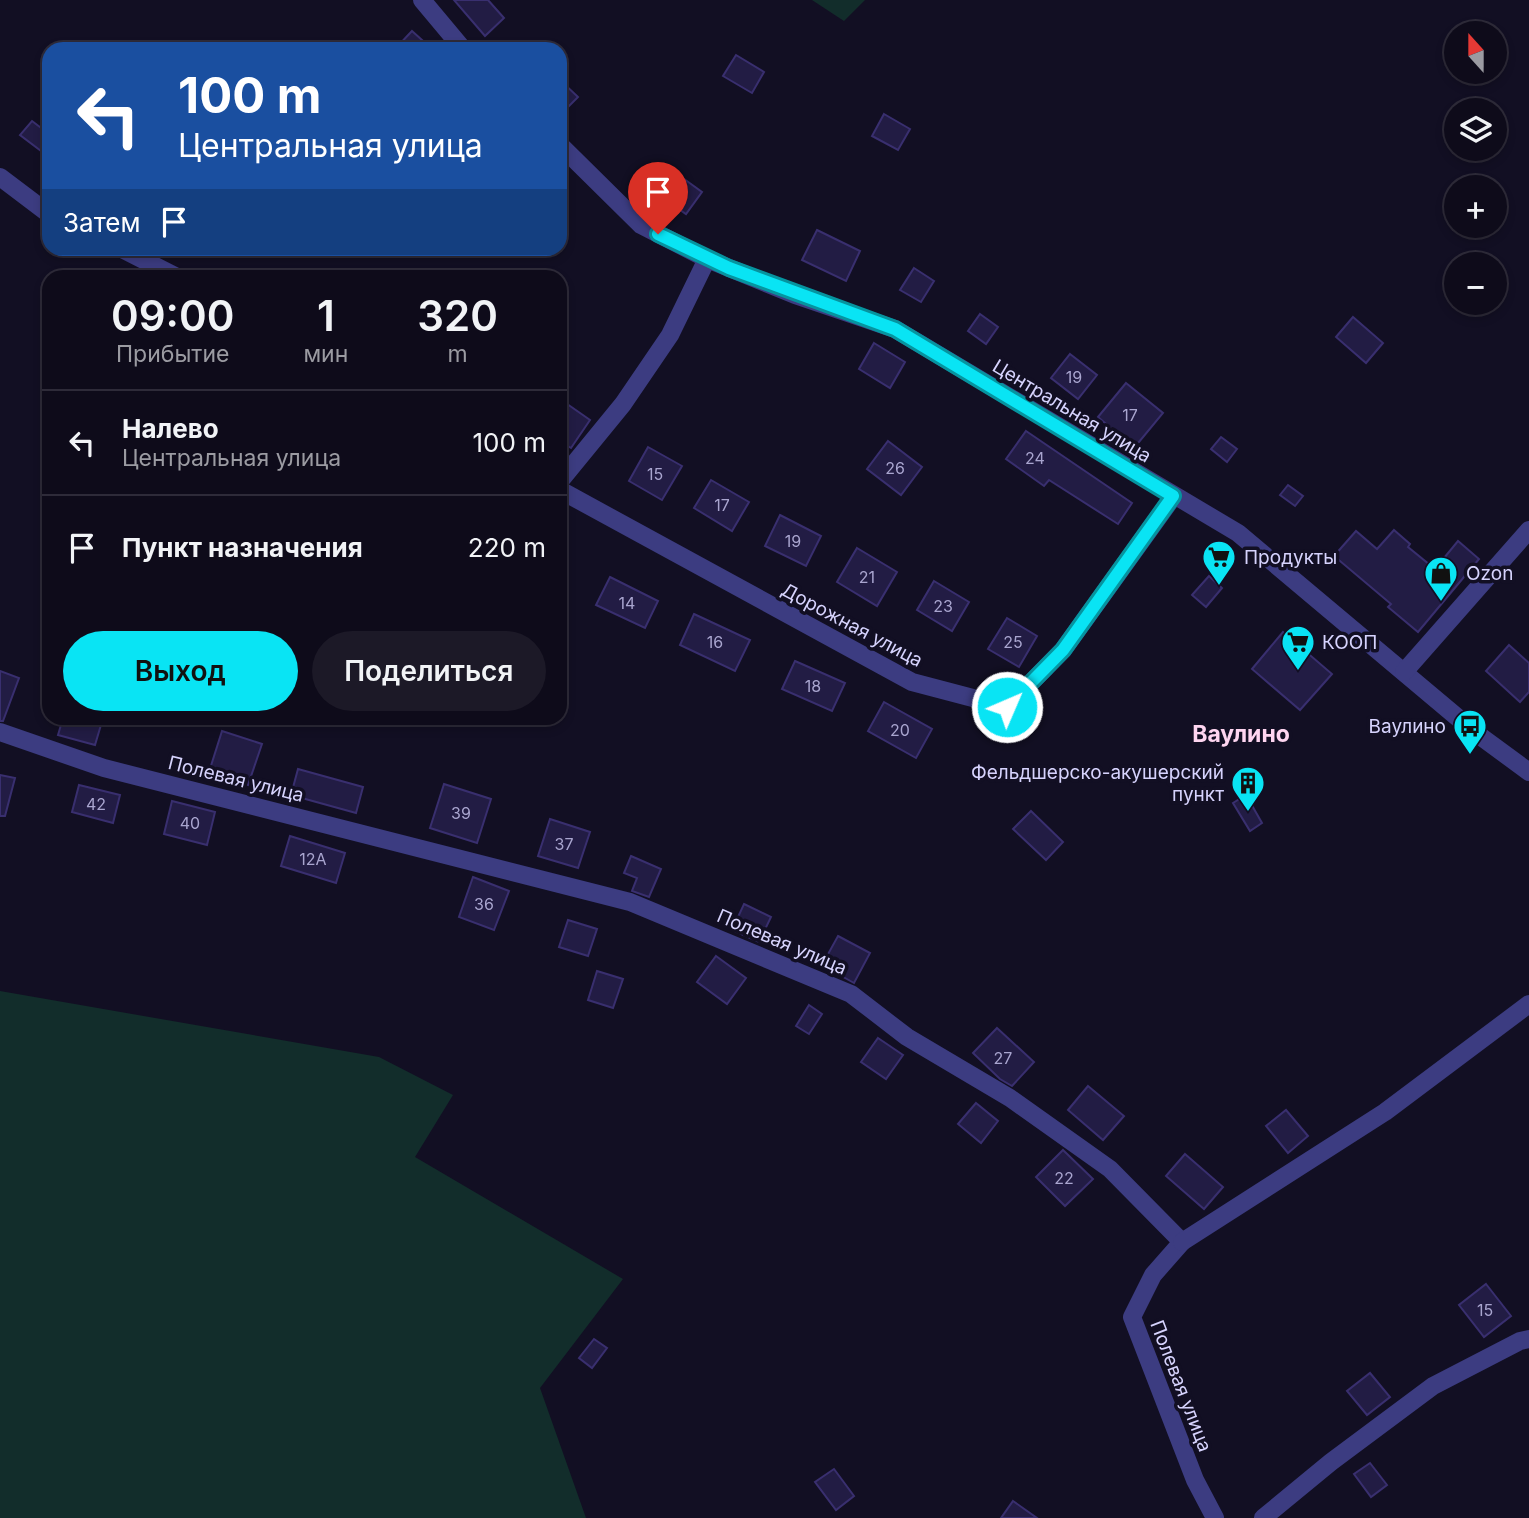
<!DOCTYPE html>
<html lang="ru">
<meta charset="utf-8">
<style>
:root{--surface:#0e0b1a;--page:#1c1927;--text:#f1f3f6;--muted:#9b9ba2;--line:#2e2b39;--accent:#09e4f4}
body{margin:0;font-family:Inter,sans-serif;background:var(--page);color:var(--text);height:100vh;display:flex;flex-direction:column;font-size:26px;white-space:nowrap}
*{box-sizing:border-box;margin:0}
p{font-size:23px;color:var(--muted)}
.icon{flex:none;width:38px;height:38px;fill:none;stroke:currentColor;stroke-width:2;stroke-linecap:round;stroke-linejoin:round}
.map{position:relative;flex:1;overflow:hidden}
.side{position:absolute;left:42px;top:270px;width:525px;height:455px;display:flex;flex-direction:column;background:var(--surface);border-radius:21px;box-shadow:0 4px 10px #0003,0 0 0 2px var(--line)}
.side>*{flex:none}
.guide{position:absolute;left:42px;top:42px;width:525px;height:214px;border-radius:21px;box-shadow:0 4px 10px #0003,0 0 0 2px var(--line);background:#1a4fa0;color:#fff;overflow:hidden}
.needle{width:46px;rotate:339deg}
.controls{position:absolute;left:1444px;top:21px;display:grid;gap:14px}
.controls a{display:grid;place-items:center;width:63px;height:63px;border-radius:50%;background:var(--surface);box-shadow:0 4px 10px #0003,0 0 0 2px var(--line);font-size:35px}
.pin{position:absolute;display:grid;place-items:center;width:60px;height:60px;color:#fff;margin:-72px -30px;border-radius:50% 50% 50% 0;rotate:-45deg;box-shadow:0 0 7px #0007}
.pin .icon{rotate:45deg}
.me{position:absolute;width:77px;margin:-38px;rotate:45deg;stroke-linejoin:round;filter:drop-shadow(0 0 5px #0008)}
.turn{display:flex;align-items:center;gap:24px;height:147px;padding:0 21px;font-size:32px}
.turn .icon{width:91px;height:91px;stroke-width:2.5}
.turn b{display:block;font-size:49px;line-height:60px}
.then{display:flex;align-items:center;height:66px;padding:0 21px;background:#0003;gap:14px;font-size:26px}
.eta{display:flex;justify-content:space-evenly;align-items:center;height:119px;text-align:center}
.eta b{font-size:42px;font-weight:600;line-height:49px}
.button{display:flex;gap:14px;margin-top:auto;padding:14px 21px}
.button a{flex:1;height:80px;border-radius:42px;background:var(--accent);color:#111;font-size:28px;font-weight:600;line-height:80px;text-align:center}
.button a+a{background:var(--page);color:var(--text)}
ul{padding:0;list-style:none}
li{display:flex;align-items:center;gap:21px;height:105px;padding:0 21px;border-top:2px solid var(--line)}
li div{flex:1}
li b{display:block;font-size:26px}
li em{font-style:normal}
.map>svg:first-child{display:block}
.green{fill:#122d2b}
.building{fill:#221c44;stroke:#392f6f;stroke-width:2}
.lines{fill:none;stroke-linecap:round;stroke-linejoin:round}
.minor{stroke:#3c3c81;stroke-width:18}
.route-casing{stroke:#06949f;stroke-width:18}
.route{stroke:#09e4f4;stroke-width:12}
.labels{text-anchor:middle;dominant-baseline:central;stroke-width:7;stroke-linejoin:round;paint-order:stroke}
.number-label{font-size:16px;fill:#a9a5cf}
.street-label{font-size:19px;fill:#d6d3fd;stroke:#120f23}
.poi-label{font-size:19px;fill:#d6d3fd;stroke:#120f23;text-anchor:start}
.quarter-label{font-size:23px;font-weight:bold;fill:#fed5f0;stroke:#120f23}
</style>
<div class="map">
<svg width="1529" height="1518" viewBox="0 0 1529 1518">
<rect width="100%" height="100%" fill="#120f23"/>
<g class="green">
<path d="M812,0H865L844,21Z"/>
<path d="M0,991L379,1057L453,1095L415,1157L623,1279L540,1388L586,1518H0Z"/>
</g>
<g class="building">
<path d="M454,0H488L504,18L485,36Z"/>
<path d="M412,31L432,49H395Z"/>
<path d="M736,55L764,72L752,93L723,76Z"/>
<path d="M560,80L578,97L560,115Z"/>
<path d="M884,114L910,129L898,150L872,136Z"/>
<path d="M32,121L49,134V157L20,135Z"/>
<path d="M673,171L702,192L686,214L657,194Z"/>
<path d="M817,230L860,251L846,281L802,260Z"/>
<path d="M914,268L934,281L921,302L900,290Z"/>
<path d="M980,314L998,327L986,344L968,331Z"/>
<path d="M1353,317L1383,343L1366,363L1336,337Z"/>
<path d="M874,343L905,362L890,388L859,369Z"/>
<path d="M1070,354L1097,375L1078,399L1051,378Z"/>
<path d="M1126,383L1163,413L1134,448L1098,417Z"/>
<path d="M560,399L590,420L571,448L560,441Z"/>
<path d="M1026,431L1132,503L1118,524L1049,480L1044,486L1006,459Z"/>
<path d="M1221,437L1237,449L1227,462L1211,449Z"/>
<path d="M888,441L922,467L901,495L867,469Z"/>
<path d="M648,447L682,466L662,500L629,481Z"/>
<path d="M711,480L749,502L732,531L694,508Z"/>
<path d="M1288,485L1303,496L1295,506L1280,495Z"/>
<path d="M780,515L821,536L806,566L765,546Z"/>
<path d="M1394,530L1410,544L1408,547L1435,569L1458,541L1479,559L1418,632L1388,607L1391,604L1334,556L1356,531L1377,549Z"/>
<path d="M857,548L897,572L877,606L837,582Z"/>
<path d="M1209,576L1222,588L1206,607L1192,595Z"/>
<path d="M610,577L658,601L645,628L596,605Z"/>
<path d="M934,581L969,602L952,631L917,610Z"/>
<path d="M694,614L750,640L735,671L680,645Z"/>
<path d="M1007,618L1037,636L1019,667L988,649Z"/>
<path d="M1283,632L1332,674L1300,710L1252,669Z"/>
<path d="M1509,645L1529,663V692L1520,702L1486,671Z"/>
<path d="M795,661L845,683L832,711L782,689Z"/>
<path d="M0,671L19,678L3,721H0Z"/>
<path d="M884,702L932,729L916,758L868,731Z"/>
<path d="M63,718H103L95,745L58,735Z"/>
<path d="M222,731L262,744L248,785L209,772Z"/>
<path d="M298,769L363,787L356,813L291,795Z"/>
<path d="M0,775L15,778L5,816H0Z"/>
<path d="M444,784L491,799L477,843L430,828Z"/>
<path d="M79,785L120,795L113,823L72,812Z"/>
<path d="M1246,795L1262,823L1250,831L1233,803Z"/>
<path d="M172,801L215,812L207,845L164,834Z"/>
<path d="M1031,811L1063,842L1046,860L1013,829Z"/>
<path d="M550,819L590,832L578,868L538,856Z"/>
<path d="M290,836L345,853L336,883L281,866Z"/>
<path d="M631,856L661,869L649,897L632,891L637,878L624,873Z"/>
<path d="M473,877L509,891L494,930L459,917Z"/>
<path d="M744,904L771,917L759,942L732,930Z"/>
<path d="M568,920L597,929L588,956L559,947Z"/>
<path d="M838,936L870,953L854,983L822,965Z"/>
<path d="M716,956L746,978L727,1004L697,982Z"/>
<path d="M597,971L623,979L613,1008L588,1000Z"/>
<path d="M809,1005L822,1014L809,1034L796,1026Z"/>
<path d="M997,1028L1034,1062L1012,1086L1000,1079L973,1053Z"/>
<path d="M878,1038L903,1055L886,1079L861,1062Z"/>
<path d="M1088,1086L1124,1116L1103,1140L1068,1110Z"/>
<path d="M976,1103L998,1121L981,1143L958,1124Z"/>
<path d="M1286,1110L1308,1136L1288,1153L1266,1126Z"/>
<path d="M1063,1150L1093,1179L1065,1206L1036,1177Z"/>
<path d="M1185,1154L1223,1187L1204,1209L1166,1176Z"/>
<path d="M1486,1284L1511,1316L1484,1337L1459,1305Z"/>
<path d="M594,1339L607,1348L592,1368L579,1358Z"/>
<path d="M1370,1373L1390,1397L1367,1415L1347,1391Z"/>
<path d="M1370,1463L1387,1485L1371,1497L1354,1474Z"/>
<path d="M834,1469L854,1496L836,1510L815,1482Z"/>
<path d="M1013,1501L1037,1518H1001Z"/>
</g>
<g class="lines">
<g class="minor">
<path d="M422,0L463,49"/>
<path d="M560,145L641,225L707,259L795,295L895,329L1238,533L1476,733L1529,772"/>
<path d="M0,177L49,214"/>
<path d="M120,248L175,276"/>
<path d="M560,481L623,404L670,335L707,259"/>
<path d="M560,490L912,682L1007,707L1063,650L1173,497"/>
<path d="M1404,672L1529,530"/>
<path d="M0,732L104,768L630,902L851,994L907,1037L1010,1098L1110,1169L1182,1242L1153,1275L1132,1317L1195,1480L1215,1518"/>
<path d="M1182,1242L1385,1112L1529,1004"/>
<path d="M1263,1518L1331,1462L1433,1386L1520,1341L1529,1339"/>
</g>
</g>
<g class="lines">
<defs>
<path id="route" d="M658,234L729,268L895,329L1173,496L1063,650L1007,707"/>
</defs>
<use href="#route" class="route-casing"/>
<use href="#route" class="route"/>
</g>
<defs>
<symbol id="supermarket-pin" viewBox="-11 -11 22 30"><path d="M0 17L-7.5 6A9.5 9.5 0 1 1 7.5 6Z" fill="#09e4f4" stroke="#120f23"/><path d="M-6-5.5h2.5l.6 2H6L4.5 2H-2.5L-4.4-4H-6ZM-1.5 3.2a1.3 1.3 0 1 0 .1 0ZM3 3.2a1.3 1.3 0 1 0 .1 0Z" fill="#111"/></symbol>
<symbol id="shop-pin" viewBox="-11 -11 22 30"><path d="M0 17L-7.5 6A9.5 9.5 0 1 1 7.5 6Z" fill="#09e4f4" stroke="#120f23"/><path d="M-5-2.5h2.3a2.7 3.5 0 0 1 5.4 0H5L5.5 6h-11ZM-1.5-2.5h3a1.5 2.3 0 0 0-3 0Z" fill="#111"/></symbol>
<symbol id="bus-pin" viewBox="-11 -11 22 30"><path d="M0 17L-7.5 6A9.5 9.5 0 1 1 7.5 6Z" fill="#09e4f4" stroke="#120f23"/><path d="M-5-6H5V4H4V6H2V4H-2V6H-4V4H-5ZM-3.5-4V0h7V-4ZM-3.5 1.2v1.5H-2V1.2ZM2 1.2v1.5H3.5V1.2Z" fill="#111"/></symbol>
<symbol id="building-pin" viewBox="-11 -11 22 30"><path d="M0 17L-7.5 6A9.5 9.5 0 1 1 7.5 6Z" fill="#09e4f4" stroke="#120f23"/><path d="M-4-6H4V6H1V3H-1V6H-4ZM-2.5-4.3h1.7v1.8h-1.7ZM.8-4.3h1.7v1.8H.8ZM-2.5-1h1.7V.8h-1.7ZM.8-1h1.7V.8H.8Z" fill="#111"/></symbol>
</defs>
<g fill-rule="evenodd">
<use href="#supermarket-pin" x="1200" y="538" width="38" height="52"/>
<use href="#shop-pin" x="1422" y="554" width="38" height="52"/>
<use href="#supermarket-pin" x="1279" y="623" width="38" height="52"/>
<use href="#bus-pin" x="1451" y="707" width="38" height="52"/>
<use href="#building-pin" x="1229" y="764" width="38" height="52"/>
</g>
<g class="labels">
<g class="number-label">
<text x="1074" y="377">19</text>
<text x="1130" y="415">17</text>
<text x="1035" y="458">24</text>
<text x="895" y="468">26</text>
<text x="655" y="474">15</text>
<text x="722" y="505">17</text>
<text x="793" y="541">19</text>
<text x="867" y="577">21</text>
<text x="627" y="603">14</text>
<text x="943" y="606">23</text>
<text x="715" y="642">16</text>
<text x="1013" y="642">25</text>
<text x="813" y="686">18</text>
<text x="900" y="730">20</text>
<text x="96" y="804">42</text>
<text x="461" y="813">39</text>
<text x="190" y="823">40</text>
<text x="564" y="844">37</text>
<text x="313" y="859">12А</text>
<text x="484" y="904">36</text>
<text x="1003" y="1058">27</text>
<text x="1064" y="1178">22</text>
<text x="1485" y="1310">15</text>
</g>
<g class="street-label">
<text transform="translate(1072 411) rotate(31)">Центральная улица</text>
<text transform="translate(852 625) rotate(28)">Дорожная улица</text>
<text transform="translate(236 779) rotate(14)">Полевая улица</text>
<text transform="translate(782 942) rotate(23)">Полевая улица</text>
<text transform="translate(1181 1386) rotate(69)">Полевая улица</text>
</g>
<g class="poi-label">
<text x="1244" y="557">Продукты</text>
<text x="1466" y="573">Ozon</text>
<text x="1322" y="642">КООП</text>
<text x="1446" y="726" text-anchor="end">Ваулино</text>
<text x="1224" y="772" text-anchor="end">Фельдшерско-акушерский<tspan x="1224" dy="22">пункт</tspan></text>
</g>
<g class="quarter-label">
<text x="1241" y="734">Ваулино</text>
</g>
</g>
</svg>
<div class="controls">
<a><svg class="needle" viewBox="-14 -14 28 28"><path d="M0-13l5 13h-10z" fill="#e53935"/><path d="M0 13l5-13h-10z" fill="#9b9ba2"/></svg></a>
<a><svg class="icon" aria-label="layers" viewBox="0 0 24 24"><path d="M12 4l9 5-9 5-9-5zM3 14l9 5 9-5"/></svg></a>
<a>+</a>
<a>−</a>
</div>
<div class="pin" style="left:658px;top:234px;background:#d93025"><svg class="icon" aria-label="arrive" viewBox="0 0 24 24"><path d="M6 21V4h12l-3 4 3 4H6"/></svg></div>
<svg class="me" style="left:1007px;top:707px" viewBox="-20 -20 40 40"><circle r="17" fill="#09e4f4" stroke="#fff" stroke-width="3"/><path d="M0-11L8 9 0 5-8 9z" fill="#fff"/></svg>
<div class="guide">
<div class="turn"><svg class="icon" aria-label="left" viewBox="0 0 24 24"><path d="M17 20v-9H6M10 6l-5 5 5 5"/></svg><div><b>100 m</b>Центральная улица</div></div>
<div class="then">Затем<svg class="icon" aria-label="arrive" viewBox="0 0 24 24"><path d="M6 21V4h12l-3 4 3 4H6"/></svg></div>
</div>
<section class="side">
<div class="eta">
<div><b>09:00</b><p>Прибытие</p></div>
<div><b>1</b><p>мин</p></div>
<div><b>320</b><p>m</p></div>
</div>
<ul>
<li><svg class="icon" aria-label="left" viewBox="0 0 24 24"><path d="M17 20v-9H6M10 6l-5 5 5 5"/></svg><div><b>Налево</b><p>Центральная улица</p></div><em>100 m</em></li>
<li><svg class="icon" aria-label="arrive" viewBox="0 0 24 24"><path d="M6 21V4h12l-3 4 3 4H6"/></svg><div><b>Пункт назначения</b></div><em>220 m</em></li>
</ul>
<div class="button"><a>Выход</a><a>Поделиться</a></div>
</section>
</div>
